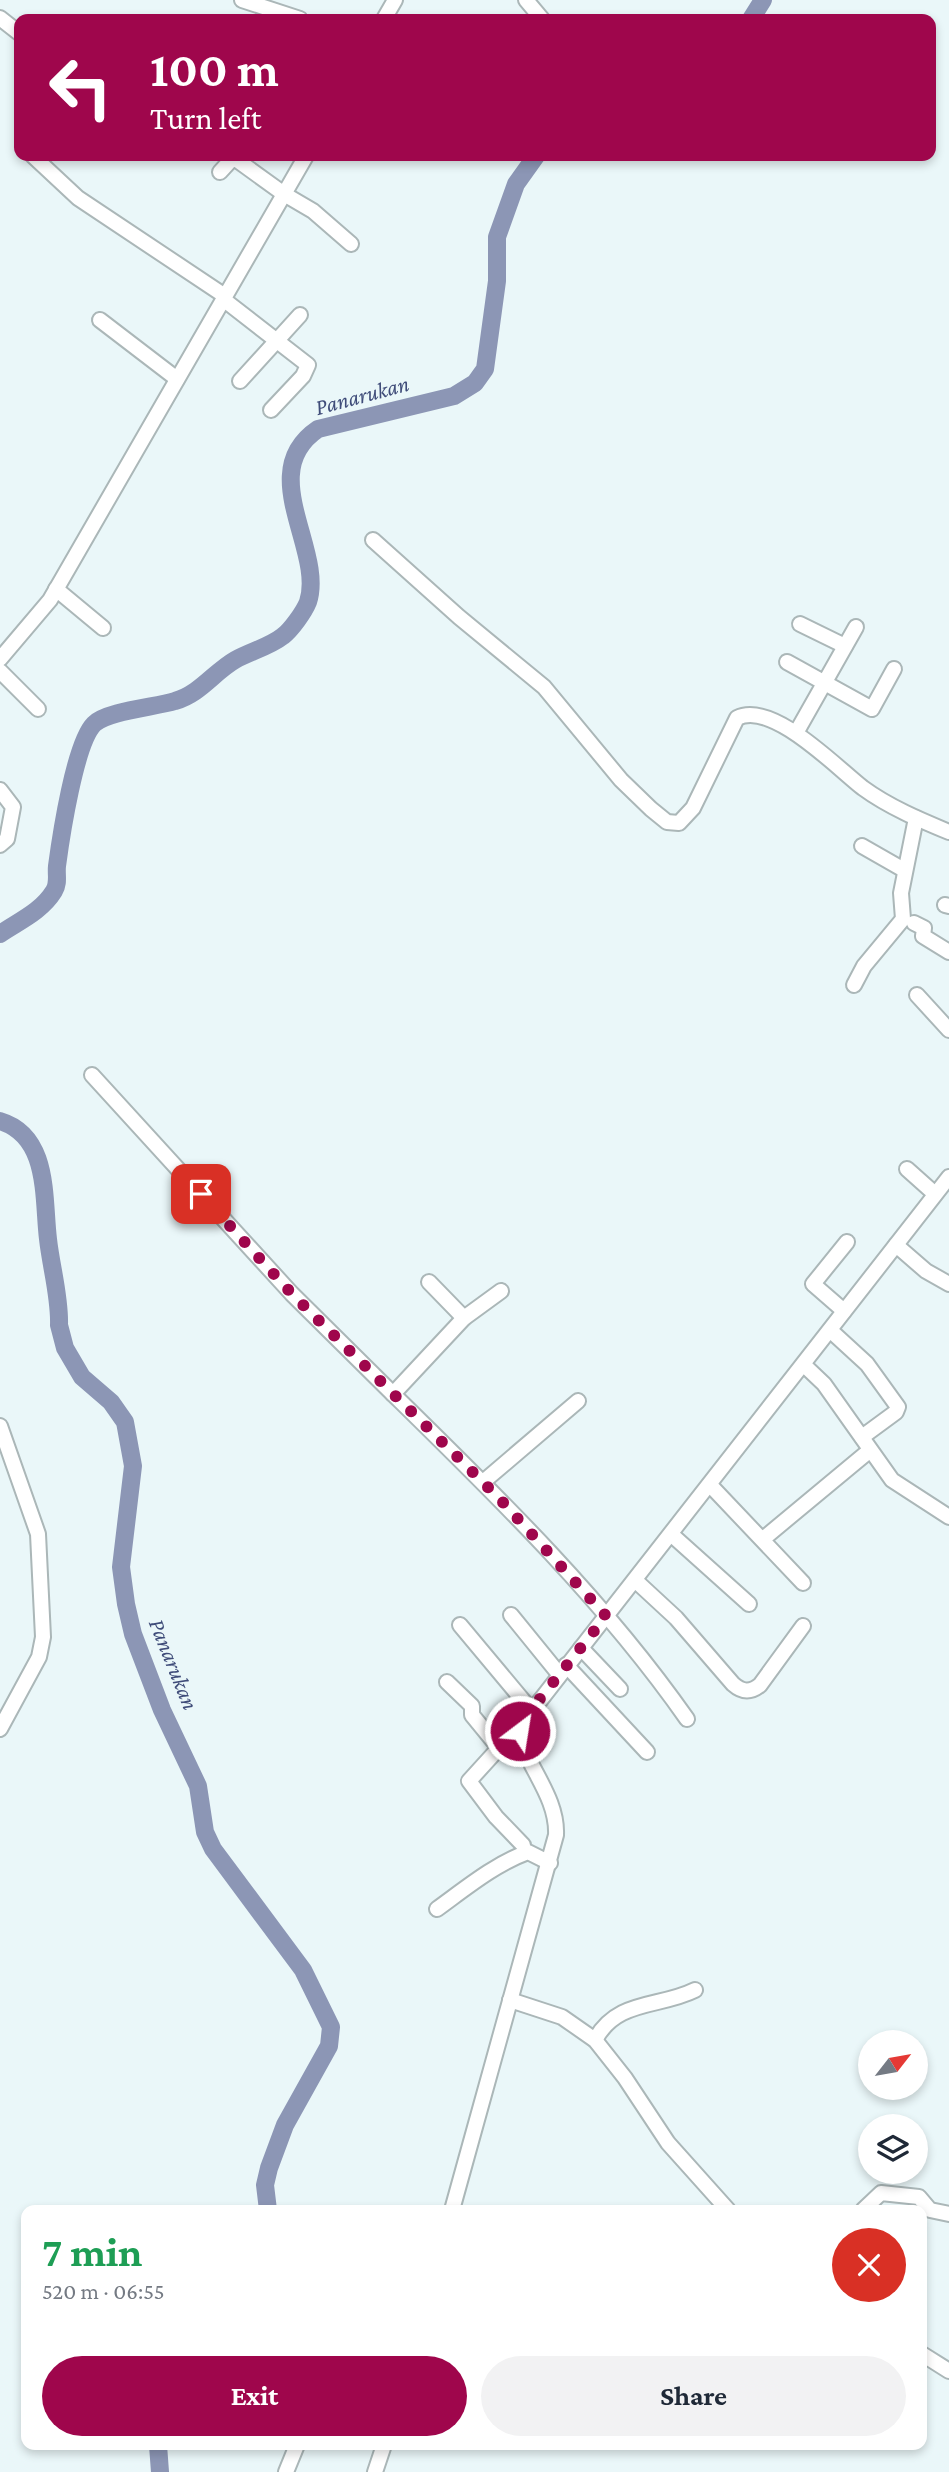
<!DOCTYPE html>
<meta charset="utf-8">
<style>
:root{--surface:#fff;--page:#f2f2f3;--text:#1f2937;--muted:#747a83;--accent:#9f064c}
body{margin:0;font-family:"Crimson Pro",serif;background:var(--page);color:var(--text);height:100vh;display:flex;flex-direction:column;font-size:26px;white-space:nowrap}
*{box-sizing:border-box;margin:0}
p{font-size:23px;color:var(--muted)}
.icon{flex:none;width:38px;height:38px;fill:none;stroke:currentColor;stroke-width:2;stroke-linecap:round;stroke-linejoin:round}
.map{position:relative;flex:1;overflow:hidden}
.side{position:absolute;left:21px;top:2205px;width:906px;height:245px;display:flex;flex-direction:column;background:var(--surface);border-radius:14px;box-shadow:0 4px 10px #0003}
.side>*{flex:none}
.banner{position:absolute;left:14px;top:14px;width:922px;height:147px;border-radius:14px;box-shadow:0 4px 10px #0003;background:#9f064c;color:#fff;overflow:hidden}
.needle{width:46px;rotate:59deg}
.controls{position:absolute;left:858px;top:2030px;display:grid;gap:14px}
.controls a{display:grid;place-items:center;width:70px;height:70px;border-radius:50%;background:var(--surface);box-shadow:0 4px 10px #0003;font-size:35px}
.pin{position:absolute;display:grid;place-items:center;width:60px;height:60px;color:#fff;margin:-30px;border-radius:14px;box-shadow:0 4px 10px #0006}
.me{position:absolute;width:77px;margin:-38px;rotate:31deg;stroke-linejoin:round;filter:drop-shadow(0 0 5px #0008)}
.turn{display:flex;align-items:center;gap:24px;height:147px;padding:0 21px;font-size:32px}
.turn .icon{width:91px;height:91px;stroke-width:2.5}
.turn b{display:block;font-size:49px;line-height:60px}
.round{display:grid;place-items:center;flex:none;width:74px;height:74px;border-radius:37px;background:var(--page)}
.head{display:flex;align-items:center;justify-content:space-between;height:119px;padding:0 21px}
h1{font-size:42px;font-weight:700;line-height:52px;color:#1e9e55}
.button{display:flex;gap:14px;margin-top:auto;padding:14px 21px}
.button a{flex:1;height:80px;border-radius:42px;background:var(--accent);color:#fff;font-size:28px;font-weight:700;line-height:80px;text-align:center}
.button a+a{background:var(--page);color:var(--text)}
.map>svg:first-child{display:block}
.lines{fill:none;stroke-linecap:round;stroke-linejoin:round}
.river{stroke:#8c96b5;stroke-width:18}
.minor-casing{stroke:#abb7b8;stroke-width:18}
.minor{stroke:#fff;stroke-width:14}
.route{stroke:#9f064c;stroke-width:12;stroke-dasharray:0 21.6}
.labels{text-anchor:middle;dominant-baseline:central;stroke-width:5;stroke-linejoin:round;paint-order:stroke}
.water-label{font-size:23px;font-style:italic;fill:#3f4c79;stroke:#eaf7f9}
</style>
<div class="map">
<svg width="949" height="2472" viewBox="0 0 949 2472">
<rect width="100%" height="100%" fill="#eaf7f9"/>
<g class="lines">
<g class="river">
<path d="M751,19L763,0"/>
<path d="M0,934C19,921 41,912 54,891C59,883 56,875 57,866C61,836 75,743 94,724C107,711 156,707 175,701C200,694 214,672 235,660C251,651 269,647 283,636C291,630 304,612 308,602C325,550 254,472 318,429L454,396L475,383L485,369L497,281V237L516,184L536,156"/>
<path d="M0,1121C50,1136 43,1199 48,1239C51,1267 60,1297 59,1325L65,1348L82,1377L111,1402L125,1422L133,1466L121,1567L126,1604L133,1634L162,1710L198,1786L205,1832L213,1849L303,1970L331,2027L329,2046L285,2125L269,2168L265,2185L268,2210"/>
<path d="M158,2445L160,2472"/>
</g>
<defs>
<g id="minor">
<path d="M242,0L300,19"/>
<path d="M526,0L542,19"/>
<path d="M0,18L19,33"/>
<path d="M384,19L395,0"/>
<path d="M33,156L78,198L225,296"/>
<path d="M220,172L231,160H237L284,194L313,211L351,244"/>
<path d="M223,299L308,365L303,376L271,410"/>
<path d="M100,320L177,379"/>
<path d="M240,381L300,315"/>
<path d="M373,540L459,617L544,687L621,780L651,809L667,822L679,823L693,808L737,718C772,700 837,768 863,788C889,807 920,820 949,832"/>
<path d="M56,589L103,628"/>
<path d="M800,624L845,646"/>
<path d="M0,659L50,600L306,156"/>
<path d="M787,662L872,709L894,669"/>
<path d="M0,671L38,709"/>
<path d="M796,733L856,627"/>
<path d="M0,790L13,807L7,839L0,845"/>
<path d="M862,846L904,870"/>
<path d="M945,905L949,906"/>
<path d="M914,923L924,928L923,936L949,952"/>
<path d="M854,985L864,966L903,919L901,893L916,818"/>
<path d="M917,995L949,1030"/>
<path d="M92,1075L292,1294L393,1394"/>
<path d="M907,1169L935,1194"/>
<path d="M896,1245L926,1271L949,1284"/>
<path d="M429,1282L464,1318"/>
<path d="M501,1291L464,1318L393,1394C497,1496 603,1599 687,1719"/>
<path d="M844,1311L813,1284L847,1242"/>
<path d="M831,1331L867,1364L898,1407L896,1412L862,1437"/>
<path d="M804,1365L824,1384L892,1480L949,1517"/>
<path d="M0,1426L38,1534L43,1637L39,1657L0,1729"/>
<path d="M483,1482L578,1401"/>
<path d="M711,1486L803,1583"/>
<path d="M672,1535L749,1604"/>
<path d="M763,1539L869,1451"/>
<path d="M636,1581L676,1618L733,1684C742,1692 750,1693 760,1685L803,1626"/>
<path d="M511,1615L559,1674"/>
<path d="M460,1625L531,1710"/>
<path d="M581,1648L620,1689"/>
<path d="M566,1665L647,1752"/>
<path d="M447,1682L472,1706V1715L499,1748"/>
<path d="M520,1734L499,1748L469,1781L496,1817L523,1845"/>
<path d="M437,1909C466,1888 495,1864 528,1852L550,1863"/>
<path d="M510,2000L562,2017L595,2040L625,2078L668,2143L728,2210"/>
<path d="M595,2040C617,1999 659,2008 695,1990"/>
<path d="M452,2210L556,1835C558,1791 516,1757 521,1725L949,1177"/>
<path d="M863,2210L881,2193L919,2197L930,2210L949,2214"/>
<path d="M922,2354L949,2371"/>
<path d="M286,2472L297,2445"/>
<path d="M375,2472L384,2445"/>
</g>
</defs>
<use href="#minor" class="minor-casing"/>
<use href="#minor" class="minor"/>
</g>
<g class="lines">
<path class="route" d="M201,1194L292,1294L498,1497L606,1616L531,1710L520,1731"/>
</g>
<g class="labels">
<g class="water-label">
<text transform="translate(362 395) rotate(-15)">Panarukan</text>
<text transform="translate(174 1664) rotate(68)">Panarukan</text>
</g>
</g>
</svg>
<div class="controls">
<a><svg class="needle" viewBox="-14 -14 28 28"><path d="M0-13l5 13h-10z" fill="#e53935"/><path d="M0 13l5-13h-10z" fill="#747a83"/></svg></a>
<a><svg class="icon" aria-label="layers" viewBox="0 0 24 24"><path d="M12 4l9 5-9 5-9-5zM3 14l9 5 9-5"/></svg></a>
</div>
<div class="pin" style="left:201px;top:1194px;background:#d93025"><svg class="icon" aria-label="arrive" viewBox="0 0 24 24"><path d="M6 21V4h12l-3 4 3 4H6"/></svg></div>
<svg class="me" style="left:520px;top:1731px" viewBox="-20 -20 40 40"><circle r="17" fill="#9f064c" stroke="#fff" stroke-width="3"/><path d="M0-11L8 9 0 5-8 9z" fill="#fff"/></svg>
<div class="banner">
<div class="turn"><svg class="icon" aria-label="left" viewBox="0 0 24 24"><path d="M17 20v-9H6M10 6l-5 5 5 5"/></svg><div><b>100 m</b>Turn left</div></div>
</div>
<section class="side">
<div class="head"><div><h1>7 min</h1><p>520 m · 06:55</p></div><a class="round" style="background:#d93025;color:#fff"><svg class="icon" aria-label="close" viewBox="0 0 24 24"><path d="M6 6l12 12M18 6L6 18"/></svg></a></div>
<div class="button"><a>Exit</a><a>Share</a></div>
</section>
</div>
